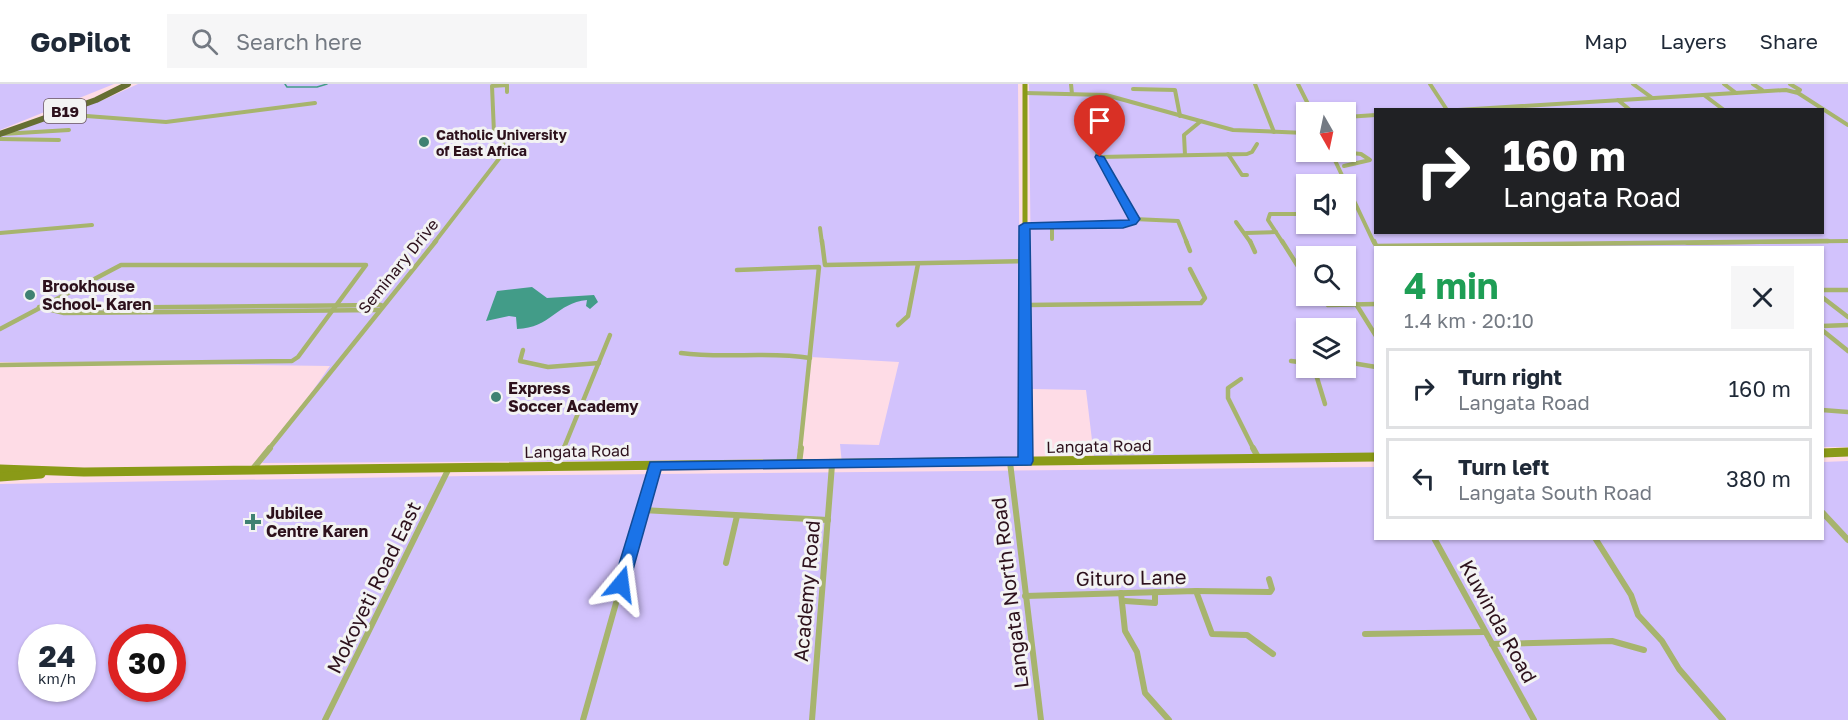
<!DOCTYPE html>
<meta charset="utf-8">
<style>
:root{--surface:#fff;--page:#f6f6f7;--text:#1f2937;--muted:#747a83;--line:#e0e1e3}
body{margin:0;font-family:"Golos Text",sans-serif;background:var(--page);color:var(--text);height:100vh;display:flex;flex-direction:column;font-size:22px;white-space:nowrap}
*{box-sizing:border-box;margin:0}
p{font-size:20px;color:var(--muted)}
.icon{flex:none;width:33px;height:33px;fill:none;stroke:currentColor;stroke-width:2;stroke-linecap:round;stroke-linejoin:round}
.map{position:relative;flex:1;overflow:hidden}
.details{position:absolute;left:1374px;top:162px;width:450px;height:294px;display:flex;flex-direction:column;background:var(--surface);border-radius:0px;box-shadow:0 2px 4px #0004}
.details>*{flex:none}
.banner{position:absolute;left:1374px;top:24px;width:450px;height:126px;border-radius:0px;box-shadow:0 2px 4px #0004;background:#202124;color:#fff;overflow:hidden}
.needle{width:39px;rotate:171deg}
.buttons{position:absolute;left:1296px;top:18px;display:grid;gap:12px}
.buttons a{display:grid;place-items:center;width:60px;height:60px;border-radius:0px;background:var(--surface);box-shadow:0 2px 4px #0004;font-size:30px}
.speed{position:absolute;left:18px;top:540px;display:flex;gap:12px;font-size:30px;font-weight:700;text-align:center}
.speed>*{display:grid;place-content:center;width:78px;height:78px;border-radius:50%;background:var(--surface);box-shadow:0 2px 4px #0004;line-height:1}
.speed small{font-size:15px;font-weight:400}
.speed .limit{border:9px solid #d22;background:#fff;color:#111}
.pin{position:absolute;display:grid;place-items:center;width:51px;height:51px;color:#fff;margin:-62px -26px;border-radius:50% 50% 50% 0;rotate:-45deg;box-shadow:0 0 6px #0007}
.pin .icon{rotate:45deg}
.me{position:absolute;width:66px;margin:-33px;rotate:16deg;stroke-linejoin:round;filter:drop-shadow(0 0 4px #0008)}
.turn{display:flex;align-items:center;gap:21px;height:126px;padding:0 30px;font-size:27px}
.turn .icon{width:78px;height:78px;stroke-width:2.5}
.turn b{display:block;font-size:42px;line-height:51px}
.round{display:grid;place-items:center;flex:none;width:63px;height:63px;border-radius:0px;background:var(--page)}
.summary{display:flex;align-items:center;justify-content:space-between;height:102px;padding:0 30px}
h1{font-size:36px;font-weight:700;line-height:45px;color:#1e9e55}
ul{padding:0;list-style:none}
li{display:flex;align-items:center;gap:18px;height:81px;margin:0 12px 9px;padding:0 18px;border:3px solid var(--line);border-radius:0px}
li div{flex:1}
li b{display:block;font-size:22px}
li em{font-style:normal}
header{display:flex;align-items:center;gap:36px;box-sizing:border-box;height:84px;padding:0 30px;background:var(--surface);border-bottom:2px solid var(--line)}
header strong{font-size:28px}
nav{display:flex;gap:33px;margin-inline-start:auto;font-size:21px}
.search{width:420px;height:54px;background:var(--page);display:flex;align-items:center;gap:15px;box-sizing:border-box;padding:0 21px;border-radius:0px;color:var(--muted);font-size:22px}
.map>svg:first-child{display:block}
.green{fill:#d2c2fc;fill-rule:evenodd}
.water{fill:#429c88}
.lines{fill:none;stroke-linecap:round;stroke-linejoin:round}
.stream{stroke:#429c88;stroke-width:1.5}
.street-far2{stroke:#a7b46d;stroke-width:4}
.street-far1{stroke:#a7b46d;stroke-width:4.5}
.street{stroke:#a7b46d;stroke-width:6}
.secondary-far2{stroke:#8a9a17;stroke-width:5}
.secondary-far1{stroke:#8a9a17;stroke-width:7}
.secondary{stroke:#8a9a17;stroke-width:9}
.highway{stroke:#666f33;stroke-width:6}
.route{fill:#1a73e8;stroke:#114b97;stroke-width:1.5}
.poi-dot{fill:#3f8172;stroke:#f3f3f3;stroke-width:2}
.labels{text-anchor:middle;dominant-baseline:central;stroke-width:6;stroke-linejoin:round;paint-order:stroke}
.far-poi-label{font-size:14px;font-weight:bold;fill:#2d111c;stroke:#f3f3f3;text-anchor:start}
.shield{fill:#f3f3f3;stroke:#68555c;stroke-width:1.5}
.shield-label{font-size:15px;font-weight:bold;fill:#2d111c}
.street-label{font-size:16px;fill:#2d111c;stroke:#f3f3f3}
.poi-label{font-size:16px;font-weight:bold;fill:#2d111c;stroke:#f3f3f3;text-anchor:start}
.near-street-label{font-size:20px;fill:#2d111c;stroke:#f3f3f3}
</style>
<header>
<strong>GoPilot</strong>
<div class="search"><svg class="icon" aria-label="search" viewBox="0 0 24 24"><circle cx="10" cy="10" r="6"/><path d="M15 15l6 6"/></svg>Search here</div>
<nav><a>Map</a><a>Layers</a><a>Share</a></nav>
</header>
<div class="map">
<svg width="1848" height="636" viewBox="0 0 1848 636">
<rect width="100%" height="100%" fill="#fedce6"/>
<g class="green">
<path d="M0,0H114L0,46Z"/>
<path d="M138,0H1018L1021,375L842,380L840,360L879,361L899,278L810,273L799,376L262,379L330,282L0,278V52L103,16Z"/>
<path d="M1029,0H1848V363H1823L1822,164H1376L1375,369L1094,373L1086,306L1032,305ZM1376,26H1822V148H1376ZM1306,28H1346V68H1306ZM1306,100H1346V140H1306ZM1306,172H1346V212H1306ZM1306,244H1346V284H1306Z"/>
<path d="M1848,377V636H0V400L467,392L1375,383L1376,454H1822L1823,378ZM32,554H82V604H32ZM122,554H172V604H122Z"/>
</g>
<path class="water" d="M532,203L547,214L594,211L598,218L590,225L586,222L587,216C556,219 551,244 517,245L516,233L509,232L486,237L497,207Z"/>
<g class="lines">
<path class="stream" d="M285,0L287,3H317L327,0"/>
<g class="street-far2">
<path d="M1071,0L1072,10"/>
<path d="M1255,0L1274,48"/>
<path d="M1298,0L1312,28"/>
<path d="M1430,0L1447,26"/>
<path d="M1633,0L1651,13"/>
<path d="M1724,0L1736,9"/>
<path d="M1753,0L1762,6"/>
<path d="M1790,0L1800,6L1796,8"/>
<path d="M1133,5L1175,6L1180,32"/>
<path d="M1025,9L1106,11L1233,46L1306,49"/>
<path d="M1704,11L1724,26"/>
<path d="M1618,16L1630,26"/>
<path d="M1458,26L1786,6L1798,9L1848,41"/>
<path d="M60,30L166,38L315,19"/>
<path d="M1346,33L1376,31"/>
<path d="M2,50L69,46"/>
<path d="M0,55L59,56"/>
<path d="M1331,68L1374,159"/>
<path d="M1342,68L1361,70L1370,76L1344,82"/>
<path d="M1228,70L1242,91H1247"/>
<path d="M1185,71L1184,51L1201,37"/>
<path d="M1099,73L1247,70L1252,68L1257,60"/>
<path d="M1134,135L1178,137L1187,159"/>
<path d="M1236,138L1251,159"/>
<path d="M1024,142L1123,141L1133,138L1134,135L1097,69L1101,11"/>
<path d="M1052,142V155"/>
<path d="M820,144L822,159"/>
<path d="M0,149L92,141"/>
<path d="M1246,149L1276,148"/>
<path d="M434,159L505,67L502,54L494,49L492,2L507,1V8"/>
<path d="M1283,159L1268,136L1270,130H1306"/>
<path d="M1687,159L1848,157"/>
</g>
<g class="street-far1">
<path d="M822,157L825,181L1025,177"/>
<path d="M1186,157L1190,167"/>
<path d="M1250,157L1255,168"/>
<path d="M1282,157L1306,195"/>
<path d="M1374,157L1377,164"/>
<path d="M1376,162L1828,157"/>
<path d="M737,186L819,183L800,366"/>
<path d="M1822,206H1848"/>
<path d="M1318,212L1328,221L1376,220"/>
<path d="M1822,213L1848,233"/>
<path d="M45,220L68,224L381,221"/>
<path d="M1356,220L1376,252"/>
<path d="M1027,221L1201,219L1205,214L1190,185"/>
<path d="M39,223L64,229L378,226"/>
<path d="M898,241L908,232L918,180"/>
<path d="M1822,242L1848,241"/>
<path d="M0,245L121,181H366L298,273L292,277L0,281"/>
<path d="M1822,246L1848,267"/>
<path d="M523,266L520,277L548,283L599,279"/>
<path d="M681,269C724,275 767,267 810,274"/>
<path d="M1291,277L1306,279"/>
<path d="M1346,278L1376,283"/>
<path d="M1314,284L1325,320"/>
<path d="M1241,295L1228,304V314L1254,366"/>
<path d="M1822,326L1848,328"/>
<path d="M268,366L436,157"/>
<path d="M563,366L610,251"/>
</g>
<g class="street">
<path d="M1253,364L1259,375"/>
<path d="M1010,378L1041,636"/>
<path d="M799,380L801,364"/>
<path d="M556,383L564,364"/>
<path d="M252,386L270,364"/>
<path d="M642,426L828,436"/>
<path d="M1822,428L1848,456"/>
<path d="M1434,454L1534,636"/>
<path d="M1595,454L1631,511L1638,531L1662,557L1679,585L1723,636"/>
<path d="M726,479L737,432"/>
<path d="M1196,507L1270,508L1272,505L1269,495"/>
<path d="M1121,509L1125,547L1137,568L1145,609L1169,636"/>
<path d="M1025,512L1196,507L1212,550L1247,551L1273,570"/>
<path d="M1125,517L1155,519V508"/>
<path d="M1365,550L1484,548"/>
<path d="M1492,560L1612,557L1644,566"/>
<path d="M325,636L449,384"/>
<path d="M583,636L655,381"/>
<path d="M812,636L832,381"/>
</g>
<path class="secondary-far2" d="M1025,0V159"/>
<path class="secondary-far1" d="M1025,157L1026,366"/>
<g class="secondary">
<path d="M1026,364V377"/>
<path d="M1822,369L1848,368"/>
<path d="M0,385L84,388L1376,373"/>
<path d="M0,393L41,390"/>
</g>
<path class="highway" d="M0,50L96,16L128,0"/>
</g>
<path class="route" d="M1096,71L1104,73L1140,135L1136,140L1123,144L1030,145L1033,377L1031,381L661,386L629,500L621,506L615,504L613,500L650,378L1018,373L1019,142L1024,139L1129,136L1095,73Z"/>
<g class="poi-dot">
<circle cx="424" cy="58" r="6"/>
<circle cx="30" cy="211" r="6"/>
<circle cx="496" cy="313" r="6"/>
<path d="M250 429h6v6h6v6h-6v6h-6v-6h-6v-6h6z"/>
</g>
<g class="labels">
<g class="far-poi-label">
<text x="436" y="50">Catholic University<tspan x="436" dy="16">of East Africa</tspan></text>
</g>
<rect class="shield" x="44" y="15" width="42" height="24" rx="4.5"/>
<g class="shield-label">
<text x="65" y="27">B19</text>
</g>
<g class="street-label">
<text transform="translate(398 182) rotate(-51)">Seminary Drive</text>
<text transform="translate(1099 362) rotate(-1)">Langata Road</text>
<text transform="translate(577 367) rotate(-1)">Langata Road</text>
</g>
<g class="poi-label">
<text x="42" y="202">Brookhouse<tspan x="42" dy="18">School- Karen</tspan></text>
<text x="508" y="304">Express<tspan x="508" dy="18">Soccer Academy</tspan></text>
<text x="266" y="429">Jubilee<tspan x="266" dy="18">Centre Karen</tspan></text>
</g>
<g class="near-street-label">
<text transform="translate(1131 493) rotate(-1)">Gituro Lane</text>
<text transform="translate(373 503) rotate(-64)">Mokoyeti Road East</text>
<text transform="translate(806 507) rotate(-85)">Academy Road</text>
<text transform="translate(1009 509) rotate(-97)">Langata North Road</text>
<text transform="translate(1499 537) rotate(61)">Kuwinda Road</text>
</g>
</g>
</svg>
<div class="buttons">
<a><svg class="needle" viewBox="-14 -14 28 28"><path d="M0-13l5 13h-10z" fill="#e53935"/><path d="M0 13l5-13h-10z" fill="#747a83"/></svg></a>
<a><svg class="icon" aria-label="sound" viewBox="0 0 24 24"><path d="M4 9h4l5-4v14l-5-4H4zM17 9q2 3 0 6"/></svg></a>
<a><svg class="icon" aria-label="search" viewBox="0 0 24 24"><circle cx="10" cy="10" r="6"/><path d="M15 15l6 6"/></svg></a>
<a><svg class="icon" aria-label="layers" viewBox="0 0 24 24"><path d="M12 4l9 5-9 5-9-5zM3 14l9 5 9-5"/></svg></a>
</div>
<div class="speed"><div>24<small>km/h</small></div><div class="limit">30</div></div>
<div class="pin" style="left:1100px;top:73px;background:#d93025"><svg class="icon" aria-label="arrive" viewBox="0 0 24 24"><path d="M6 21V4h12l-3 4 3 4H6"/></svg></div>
<svg class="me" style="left:621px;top:500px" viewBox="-20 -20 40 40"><path d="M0-17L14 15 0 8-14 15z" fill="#1a73e8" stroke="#fff" stroke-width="4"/></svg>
<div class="banner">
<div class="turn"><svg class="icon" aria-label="right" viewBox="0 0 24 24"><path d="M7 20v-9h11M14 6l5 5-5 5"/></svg><div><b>160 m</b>Langata Road</div></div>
</div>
<section class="details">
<div class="summary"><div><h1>4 min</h1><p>1.4 km · 20:10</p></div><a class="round"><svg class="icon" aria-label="close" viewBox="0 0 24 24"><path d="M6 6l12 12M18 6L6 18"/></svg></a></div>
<ul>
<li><svg class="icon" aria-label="right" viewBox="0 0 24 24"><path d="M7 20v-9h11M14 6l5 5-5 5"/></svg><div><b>Turn right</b><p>Langata Road</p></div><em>160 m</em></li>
<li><svg class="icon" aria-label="left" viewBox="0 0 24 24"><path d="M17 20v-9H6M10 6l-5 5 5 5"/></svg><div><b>Turn left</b><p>Langata South Road</p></div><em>380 m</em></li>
</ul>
</section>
</div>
